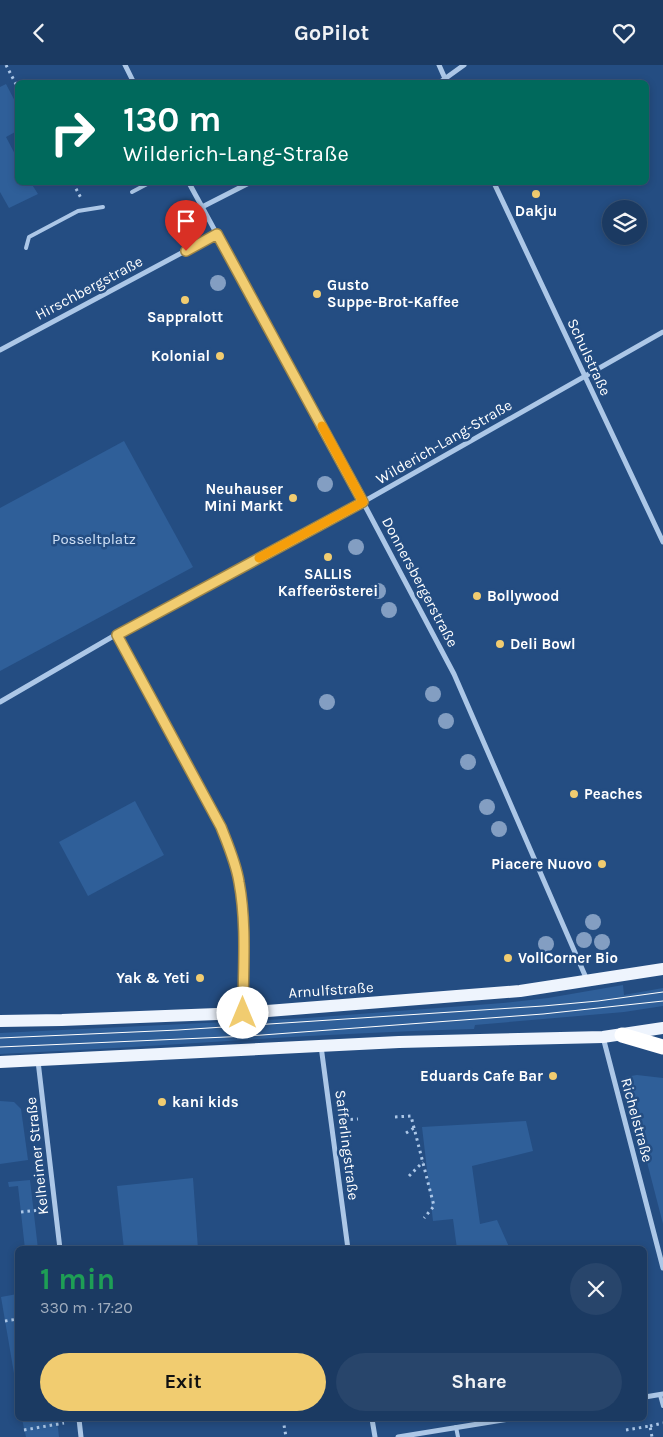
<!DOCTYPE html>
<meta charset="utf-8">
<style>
:root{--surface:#1b3a62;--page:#28456b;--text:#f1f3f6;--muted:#a0adbe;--line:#395477;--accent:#f1cc70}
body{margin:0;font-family:Karla,sans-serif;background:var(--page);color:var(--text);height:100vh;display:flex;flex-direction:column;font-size:19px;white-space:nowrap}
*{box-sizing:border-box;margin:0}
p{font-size:16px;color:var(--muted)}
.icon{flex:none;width:28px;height:28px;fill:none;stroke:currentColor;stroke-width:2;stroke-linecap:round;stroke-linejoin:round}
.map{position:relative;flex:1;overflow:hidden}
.panel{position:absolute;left:15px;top:1181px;width:632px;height:175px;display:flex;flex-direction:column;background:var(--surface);border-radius:8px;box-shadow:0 2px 8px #0003,0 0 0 1px var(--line)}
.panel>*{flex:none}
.banner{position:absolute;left:15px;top:15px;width:634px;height:105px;border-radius:8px;box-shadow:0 2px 8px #0003,0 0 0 1px var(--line);background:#00695c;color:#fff;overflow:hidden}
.fabs{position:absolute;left:602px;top:135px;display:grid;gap:10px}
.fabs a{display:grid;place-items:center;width:45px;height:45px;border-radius:50%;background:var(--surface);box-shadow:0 2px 8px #0003,0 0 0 1px var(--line);font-size:25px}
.pin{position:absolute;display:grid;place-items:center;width:42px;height:42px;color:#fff;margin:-51px -21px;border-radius:50% 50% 50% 0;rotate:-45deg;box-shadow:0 0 5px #0007}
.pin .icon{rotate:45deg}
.me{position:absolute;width:55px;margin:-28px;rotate:0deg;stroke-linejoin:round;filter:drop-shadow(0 0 4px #0008)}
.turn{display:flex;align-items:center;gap:18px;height:105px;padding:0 25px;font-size:22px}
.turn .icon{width:65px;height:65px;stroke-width:2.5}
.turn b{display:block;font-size:35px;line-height:42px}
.round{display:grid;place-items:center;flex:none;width:52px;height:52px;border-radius:26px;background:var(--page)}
.headline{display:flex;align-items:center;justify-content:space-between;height:85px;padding:0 25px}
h1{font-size:30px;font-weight:700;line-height:38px;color:#1e9e55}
.button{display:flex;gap:10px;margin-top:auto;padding:10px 25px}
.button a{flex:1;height:58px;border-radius:30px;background:var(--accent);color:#111;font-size:20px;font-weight:700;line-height:58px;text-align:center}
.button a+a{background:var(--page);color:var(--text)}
header{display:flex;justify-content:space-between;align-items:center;height:65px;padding:0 25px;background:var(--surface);font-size:22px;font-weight:700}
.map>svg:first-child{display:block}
.green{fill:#2f5f99}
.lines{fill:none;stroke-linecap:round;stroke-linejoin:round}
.path{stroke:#acc7e7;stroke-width:3;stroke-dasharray:2.5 4;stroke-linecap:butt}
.lane{stroke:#acc7e7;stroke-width:4}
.street{stroke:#acc7e7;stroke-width:5}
.primary{stroke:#eef4fd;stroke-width:12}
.highway{stroke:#fff;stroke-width:15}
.tram{stroke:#fff;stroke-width:1}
.tree{fill:#839ec2}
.route-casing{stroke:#9d8549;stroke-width:12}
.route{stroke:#f1cc70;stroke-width:9}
.slow{stroke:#f59e0b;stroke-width:9}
.poi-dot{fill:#f1cc70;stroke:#244d82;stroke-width:2}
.labels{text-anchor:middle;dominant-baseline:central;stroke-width:5;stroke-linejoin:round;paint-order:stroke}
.poi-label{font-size:15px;font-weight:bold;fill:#fff;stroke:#244d82;text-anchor:start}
.street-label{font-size:15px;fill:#fff;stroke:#244d82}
.park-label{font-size:15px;fill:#d0e1f6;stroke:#244d82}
</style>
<header><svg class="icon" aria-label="back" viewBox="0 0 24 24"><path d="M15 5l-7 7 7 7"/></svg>GoPilot<svg class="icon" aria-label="heart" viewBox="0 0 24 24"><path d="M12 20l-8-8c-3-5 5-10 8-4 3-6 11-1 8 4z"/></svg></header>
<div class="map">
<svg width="663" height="1372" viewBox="0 0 663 1372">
<rect width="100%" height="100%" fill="#244d82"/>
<g class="green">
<path d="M6,19L17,40V66L6,72L17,93L18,118H31L38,129L9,143L0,127V22Z"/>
<path d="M124,376L193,502L0,606V443Z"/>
<path d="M135,736L164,790L88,831L59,777Z"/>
<path d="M623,920L624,930L663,923V941L624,947L475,960L474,964C316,968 158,982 0,989V968L307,953L503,938L548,933Z"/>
<path d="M637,1010L663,1013V1159L625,1012Z"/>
<path d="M0,1036L14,1037L21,1044L28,1095L0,1099Z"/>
<path d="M526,1056L533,1086L472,1101L480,1159L497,1155L510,1184H457L453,1154L433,1156L422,1062Z"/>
<path d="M193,1113L198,1184H124L117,1121Z"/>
<path d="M30,1115L38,1184H25L18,1121L9,1122L8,1117Z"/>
<path d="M17,1229H18L17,1326L1,1232Z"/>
<path d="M22,1354H57L59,1372H26Z"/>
</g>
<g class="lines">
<g class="path">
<path d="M6,0L18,23"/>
<path d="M470,18V17"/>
<path d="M73,118L81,133"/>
<path d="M395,1052L411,1051L434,1141L424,1153"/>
<path d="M344,1055L358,1054"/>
<path d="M406,1068L414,1063"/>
<path d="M409,1111L423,1097"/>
<path d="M21,1147L40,1145"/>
<path d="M5,1256L18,1254"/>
<path d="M15,1310H18"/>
<path d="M283,1354L286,1372"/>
<path d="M650,1361L663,1358"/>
<path d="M24,1365L64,1358"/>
<path d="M626,1365L650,1361L652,1372"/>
</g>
<g class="lane">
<path d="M132,127L149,118"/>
<path d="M26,183L29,172L78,146L103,142"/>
<path d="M660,1330L663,1341"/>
<path d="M456,1362L458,1372"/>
</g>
<g class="street">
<path d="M125,0L134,18"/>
<path d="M439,0L447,18"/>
<path d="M439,18L464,0"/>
<path d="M189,118L363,437L454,609L587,915"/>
<path d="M494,118L663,477"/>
<path d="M202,142L249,118"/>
<path d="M0,285L217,169"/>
<path d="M117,569L221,762C228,780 236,798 239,817C247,859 243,904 243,947"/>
<path d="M0,637L117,569L363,437L663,267"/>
<path d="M603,972L663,1203"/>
<path d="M321,981L348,1184"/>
<path d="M38,996L60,1184"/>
<path d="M645,1332L663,1329"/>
<path d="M79,1354L81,1372"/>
<path d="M372,1354L375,1372"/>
<path d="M398,1372L509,1354"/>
</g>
<g class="primary">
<path d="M0,956L62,955L243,948L520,926L663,904"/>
<path d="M0,997L399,977L603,972L663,963"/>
</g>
<path class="highway" d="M622,970L663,982"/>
<g class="tram">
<path d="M0,973L178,965L543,941L598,936L663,927"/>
<path d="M0,982L249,971L543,949L663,936"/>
</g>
</g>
<g class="tree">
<circle cx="218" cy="218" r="8"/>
<circle cx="325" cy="419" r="8"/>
<circle cx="356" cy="482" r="8"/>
<circle cx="378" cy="526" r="8"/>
<circle cx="389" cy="545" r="8"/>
<circle cx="433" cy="629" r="8"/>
<circle cx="327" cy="637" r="8"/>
<circle cx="446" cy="656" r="8"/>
<circle cx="468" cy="697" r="8"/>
<circle cx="487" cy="742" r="8"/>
<circle cx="499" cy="764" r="8"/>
<circle cx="593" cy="857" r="8"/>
<circle cx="584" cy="875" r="8"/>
<circle cx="602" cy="877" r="8"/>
<circle cx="546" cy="879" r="8"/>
</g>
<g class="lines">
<defs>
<path id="route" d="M186,186L217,169L363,437L117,570L221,762C228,780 236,798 239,817C247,860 243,905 243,948"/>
</defs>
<use href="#route" class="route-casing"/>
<use href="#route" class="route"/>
<path class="slow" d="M259,493L363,437L322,361"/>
</g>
<g class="poi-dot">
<circle cx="536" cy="129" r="5"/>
<circle cx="317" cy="229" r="5"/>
<circle cx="185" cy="235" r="5"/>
<circle cx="220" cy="291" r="5"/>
<circle cx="293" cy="433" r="5"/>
<circle cx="328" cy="492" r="5"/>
<circle cx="477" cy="531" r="5"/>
<circle cx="500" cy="579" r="5"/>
<circle cx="574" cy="729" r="5"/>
<circle cx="602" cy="799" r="5"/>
<circle cx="508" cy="893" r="5"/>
<circle cx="200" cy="913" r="5"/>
<circle cx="553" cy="1011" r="5"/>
<circle cx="162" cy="1037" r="5"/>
</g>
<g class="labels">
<g class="poi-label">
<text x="536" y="146" text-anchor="middle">Dakju</text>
<text x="327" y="220">Gusto<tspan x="327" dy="17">Suppe-Brot-Kaffee</tspan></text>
<text x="185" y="252" text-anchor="middle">Sappralott</text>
<text x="210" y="291" text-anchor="end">Kolonial</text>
<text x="283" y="424" text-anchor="end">Neuhauser<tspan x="283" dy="17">Mini Markt</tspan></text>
<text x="328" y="509" text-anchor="middle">SALLIS<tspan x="328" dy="17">Kaffeerösterei</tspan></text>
<text x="487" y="531">Bollywood</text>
<text x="510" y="579">Deli Bowl</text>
<text x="584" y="729">Peaches</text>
<text x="592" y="799" text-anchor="end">Piacere Nuovo</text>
<text x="518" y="893">VollCorner Bio</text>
<text x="190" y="913" text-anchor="end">Yak &amp; Yeti</text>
<text x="543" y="1011" text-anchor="end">Eduards Cafe Bar</text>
<text x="172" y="1037">kani kids</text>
</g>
<g class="street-label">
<text transform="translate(89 223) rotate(-28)">Hirschbergstraße</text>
<text transform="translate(589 292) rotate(65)">Schulstraße</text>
<text transform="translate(444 377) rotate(-30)">Wilderich-Lang-Straße</text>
<text transform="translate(420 517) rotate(62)">Donnersbergerstraße</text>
<text transform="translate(331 925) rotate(-4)">Arnulfstraße</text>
<text transform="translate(637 1055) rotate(75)">Richelstraße</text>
<text transform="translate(347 1080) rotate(83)">Safferlingstraße</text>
<text transform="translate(37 1091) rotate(-96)">Kelheimer Straße</text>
</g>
<g class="park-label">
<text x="94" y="474">Posseltplatz</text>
</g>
</g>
</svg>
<div class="fabs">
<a><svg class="icon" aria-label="layers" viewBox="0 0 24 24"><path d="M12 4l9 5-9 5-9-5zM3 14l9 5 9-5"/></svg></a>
</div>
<div class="pin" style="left:186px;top:186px;background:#d93025"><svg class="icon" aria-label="arrive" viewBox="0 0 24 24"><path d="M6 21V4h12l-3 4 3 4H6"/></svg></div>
<svg class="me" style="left:243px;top:948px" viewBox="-20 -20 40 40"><circle r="19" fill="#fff"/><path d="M0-13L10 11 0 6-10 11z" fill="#f1cc70"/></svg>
<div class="banner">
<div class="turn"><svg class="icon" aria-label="right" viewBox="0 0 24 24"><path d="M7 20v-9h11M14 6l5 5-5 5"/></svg><div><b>130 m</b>Wilderich-Lang-Straße</div></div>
</div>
<section class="panel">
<div class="headline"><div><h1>1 min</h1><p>330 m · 17:20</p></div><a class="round"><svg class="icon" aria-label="close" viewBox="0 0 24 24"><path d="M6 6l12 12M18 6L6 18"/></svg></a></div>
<div class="button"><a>Exit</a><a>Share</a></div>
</section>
</div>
